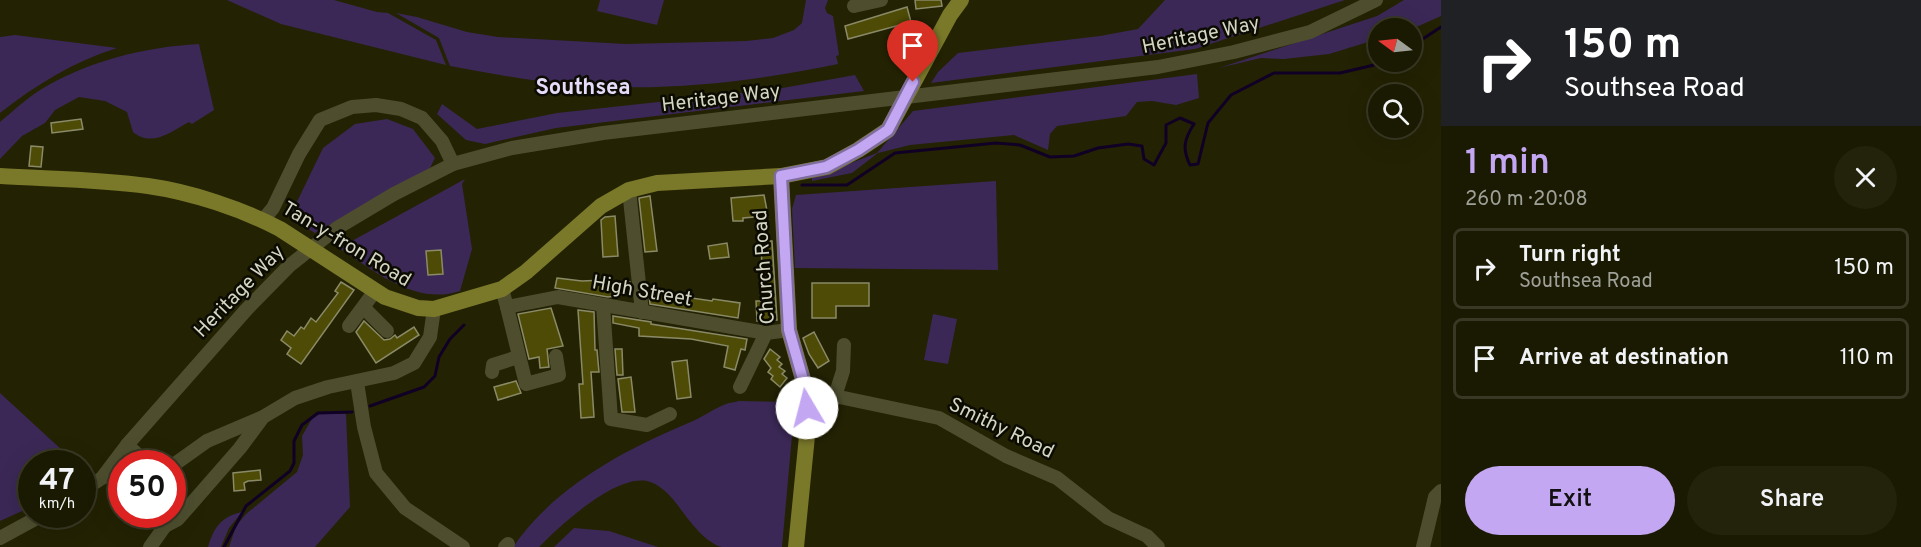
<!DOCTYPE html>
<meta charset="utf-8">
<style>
:root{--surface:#1a1a02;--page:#23230c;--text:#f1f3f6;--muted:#9fa199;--line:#383824;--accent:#c3a7f2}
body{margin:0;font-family:Overpass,sans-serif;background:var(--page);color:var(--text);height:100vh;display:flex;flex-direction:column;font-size:22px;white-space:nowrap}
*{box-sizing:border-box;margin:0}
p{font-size:20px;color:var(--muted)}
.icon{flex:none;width:33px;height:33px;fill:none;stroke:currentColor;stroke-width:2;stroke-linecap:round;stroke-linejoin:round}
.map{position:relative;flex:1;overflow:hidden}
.sheet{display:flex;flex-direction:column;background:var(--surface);width:480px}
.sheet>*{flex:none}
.banner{background:#202124;color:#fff;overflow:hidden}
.needle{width:39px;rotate:285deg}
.fabs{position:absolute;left:1368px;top:18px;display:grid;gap:12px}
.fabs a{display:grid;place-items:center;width:54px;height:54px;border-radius:50%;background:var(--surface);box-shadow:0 6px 24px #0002,0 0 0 2px var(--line);font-size:30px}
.speed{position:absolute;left:18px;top:450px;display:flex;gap:12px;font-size:30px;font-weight:700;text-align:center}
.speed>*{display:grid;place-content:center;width:78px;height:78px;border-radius:50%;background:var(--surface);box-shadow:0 6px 24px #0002,0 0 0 2px var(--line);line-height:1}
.speed small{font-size:15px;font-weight:400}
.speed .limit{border:9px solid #d22;background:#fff;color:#111}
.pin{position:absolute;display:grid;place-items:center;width:51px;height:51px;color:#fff;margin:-62px -26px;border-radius:50% 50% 50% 0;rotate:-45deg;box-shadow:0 0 6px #0007}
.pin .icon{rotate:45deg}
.me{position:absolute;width:66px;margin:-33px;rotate:352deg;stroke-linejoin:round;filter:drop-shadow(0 0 4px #0008)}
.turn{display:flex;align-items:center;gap:21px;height:126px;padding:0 24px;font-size:27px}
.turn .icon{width:78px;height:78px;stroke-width:2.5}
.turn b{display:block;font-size:42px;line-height:51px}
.round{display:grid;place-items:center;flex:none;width:63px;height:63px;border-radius:32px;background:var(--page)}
.overview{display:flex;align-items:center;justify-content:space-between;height:102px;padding:0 24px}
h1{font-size:36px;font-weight:600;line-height:45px;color:var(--accent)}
.button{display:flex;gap:12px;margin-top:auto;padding:12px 24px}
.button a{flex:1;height:69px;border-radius:36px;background:var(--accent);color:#111;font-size:24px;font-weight:600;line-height:69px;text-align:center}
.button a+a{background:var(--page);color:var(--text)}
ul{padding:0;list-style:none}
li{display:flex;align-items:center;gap:18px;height:81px;margin:0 12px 9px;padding:0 12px;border:3px solid var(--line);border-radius:9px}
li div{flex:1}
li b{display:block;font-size:22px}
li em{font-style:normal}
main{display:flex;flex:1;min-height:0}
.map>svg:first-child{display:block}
.green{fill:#3b2856}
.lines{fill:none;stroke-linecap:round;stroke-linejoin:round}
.stream{stroke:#110025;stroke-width:3}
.building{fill:#4d4b05;stroke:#8a8a68;stroke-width:1.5}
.minor{stroke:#4e4e2f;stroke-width:14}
.major{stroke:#7a7829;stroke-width:16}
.route-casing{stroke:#7f6d9d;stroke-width:15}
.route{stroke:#c3a7f2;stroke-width:10}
.labels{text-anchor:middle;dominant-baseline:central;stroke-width:5;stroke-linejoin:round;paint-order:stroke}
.street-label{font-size:20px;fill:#d5d5c4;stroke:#0b0b02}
.quarter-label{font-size:22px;font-weight:bold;fill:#e6dcf9;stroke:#0b0b02}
</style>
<main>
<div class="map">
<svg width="1441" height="547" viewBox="0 0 1441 547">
<rect width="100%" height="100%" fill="#232203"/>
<g class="green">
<path d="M227,0H334L377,12L388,13L436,40L446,65L281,24Z"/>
<path d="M600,0H664L657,25L597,11Z"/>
<path d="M806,0H828L825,8L827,13L833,16L839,55L836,56L838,64C751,82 658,93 568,84C529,81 489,73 450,66L439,38L396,13L417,17L467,32L498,37L626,44L746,41L773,38L794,30L802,23Z"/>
<path d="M1165,0H1345L1195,49L931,83L938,72L958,53L1100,36L1138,29Z"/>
<path d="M1404,0H1441V16L1412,29L1378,28V39L1329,54L1284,59L1261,58L1219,68L1377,16Z"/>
<path d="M15,35L117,48C73,62 37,84 0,113V37Z"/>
<path d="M199,44L214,110L192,124L189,122C172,131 152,148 133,132L127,112L105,101L79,97L55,110L45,123L22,136L0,159V122C13,111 26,99 40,90C88,61 144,47 199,44Z"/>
<path d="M1197,74L1199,98L1176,105L1152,101L1137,102L1126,116L1057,126L1050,134L1048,150L1014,135L910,145L878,153L852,173L812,181V178L877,153L913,111Z"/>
<path d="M855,75L864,91L556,128L485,144L466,140L437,114L442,104L477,129L557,113L777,89Z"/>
<path d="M387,119L413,129L435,158L430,168L315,233L295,221L292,212L323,148L355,124Z"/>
<path d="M465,179L462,184L472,249L460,291C416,306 374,271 339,248Z"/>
<path d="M996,181L998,270L795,268L792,209L796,195Z"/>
<path d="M933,314L957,319L948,364L924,360Z"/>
<path d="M0,393L76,463L32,464L31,507L0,521Z"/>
<path d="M739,401L795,402L782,547C763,547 740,547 722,547C704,543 686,516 676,503C669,494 658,483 647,481C614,475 560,526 539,547H513C556,485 626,449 693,421C704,416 715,408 726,404C730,402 734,403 739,401Z"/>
<path d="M322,413L346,414L350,507L315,547H229L236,526L246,514L297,472L303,455L302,436L313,417Z"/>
<path d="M242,512L229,528L221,547H208C214,527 221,517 242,512Z"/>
<path d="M574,528L609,531L658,547H554Z"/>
</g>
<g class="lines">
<g class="stream">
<path d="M1412,46L1441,27"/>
<path d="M802,185H847L895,153L996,143L1020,145L1050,157L1074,156L1098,148L1128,144L1142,146L1144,159L1154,165L1166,143V125L1180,118L1194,124C1184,139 1182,149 1190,165L1198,164L1208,123L1231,95L1274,73H1340L1387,62"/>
<path d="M370,406L424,387L435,376L439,357L450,339L464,325"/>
<path d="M224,547L246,506L290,471L294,463V441L302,425L318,413L352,412"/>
</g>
</g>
<g class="building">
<path d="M915,0H941L942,6L916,9Z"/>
<path d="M907,7L911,22L848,39L845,26Z"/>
<path d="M81,119L83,129L52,133L51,123Z"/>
<path d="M31,146L43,147L41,167L29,166Z"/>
<path d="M764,195L768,216L743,218V221H733L731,198Z"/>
<path d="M650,196L657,251L645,252L639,198Z"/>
<path d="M615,216L618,256L603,257L601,220L605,217Z"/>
<path d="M763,241H772L777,320L757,321L756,301H764L761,248L763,247Z"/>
<path d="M727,243L729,257L710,259L708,246Z"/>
<path d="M441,250L443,274L428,275L426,251Z"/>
<path d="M557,278L582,281L604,280V284L630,282L631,294L608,297L555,288Z"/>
<path d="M341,282L354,290L301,364L287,354L291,348L281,340L287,331L294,336L301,327L304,329L311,318L316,322L338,293L335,291Z"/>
<path d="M812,283H869V306H836V318H812Z"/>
<path d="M648,287H651V292L712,301L713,299L740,303L738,318L650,304Z"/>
<path d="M551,308L563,346L547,349L549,367L540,368L539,357L529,359L518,314Z"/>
<path d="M578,310L594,312L595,350H597L599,372H591L594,417L581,418L579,384H583Z"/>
<path d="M613,316L651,322V324L747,339L745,350L741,349L735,370L724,367L728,346L691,339L639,336V328L613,323Z"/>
<path d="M364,321L384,340L390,339L395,335L397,338L414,327L419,335L376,363L356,332Z"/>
<path d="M814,332L829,361L818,368L809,354L803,338Z"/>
<path d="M615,349H622L623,375H617Z"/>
<path d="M770,349L780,357L777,360L782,364L779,367L785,371L782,374L787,378L780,387L771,379L773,376L768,372L771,368L764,359Z"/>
<path d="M687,360L691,397L677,399L672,362Z"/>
<path d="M631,377L635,412H622L618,379Z"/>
<path d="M516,381L521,393L498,400L494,387Z"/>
<path d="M260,470L261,480L248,481L244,483L245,490L234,491L233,473Z"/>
</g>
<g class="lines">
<g class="minor">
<path d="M854,6L881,0"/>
<path d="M629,190L642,312"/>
<path d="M263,220L273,208L299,154L320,120L352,107L376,105L401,109L422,118L442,141L453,164"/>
<path d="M502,289L507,307L558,297L766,333L789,330"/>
<path d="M603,305L611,419L647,425L670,414"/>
<path d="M507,307L526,384L559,375L556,356"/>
<path d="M364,308L387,331"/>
<path d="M349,326L375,291"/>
<path d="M492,372L493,365L518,357"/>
<path d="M357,382L364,427L376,473L405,508L463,547"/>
<path d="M740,387L766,333"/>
<path d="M806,390L939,418L1006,456L1057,478L1108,518L1147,536L1158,547"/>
<path d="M835,396L843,371L844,345"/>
<path d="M127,445L148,464"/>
<path d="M172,466L207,441L261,418"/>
<path d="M82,491L102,478L127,445L246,310L289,266L337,228L394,194L453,164L512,148L603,133L1158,67L1234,52L1310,32L1376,0"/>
<path d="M165,526L178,519L240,448L263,417L295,398L328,387L394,373L414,363L430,337L434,309"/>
<path d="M0,538L44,514"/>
<path d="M150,547L165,526L166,514"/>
<path d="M505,547L508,544"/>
<path d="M1423,547L1435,497L1441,491"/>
</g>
<g class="major">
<path d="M0,176C49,179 99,179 148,186C191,192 242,209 280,229L385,297L418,308L434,309L502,289L526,272L601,206L629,190L657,183L781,176L827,167L858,150L888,130L950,15L961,0"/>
<path d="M781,176L789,330L806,390L808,426L796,547"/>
</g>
</g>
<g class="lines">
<defs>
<path id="route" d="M807,408L806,390L789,330L781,176L826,167L858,150L888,130L913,82"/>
</defs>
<use href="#route" class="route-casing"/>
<use href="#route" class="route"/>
</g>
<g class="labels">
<g class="street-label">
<text transform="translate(1201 36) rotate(-12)">Heritage Way</text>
<text transform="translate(721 99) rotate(-7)">Heritage Way</text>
<text transform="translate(346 245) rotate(31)">Tan-y-fron Road</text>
<text transform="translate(765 267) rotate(-94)">Church Road</text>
<text transform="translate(240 292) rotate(-46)">Heritage Way</text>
<text transform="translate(642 292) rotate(10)">High Street</text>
<text transform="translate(1001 429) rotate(26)">Smithy Road</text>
</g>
<g class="quarter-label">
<text x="583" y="88">Southsea</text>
</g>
</g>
</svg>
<div class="fabs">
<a><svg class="needle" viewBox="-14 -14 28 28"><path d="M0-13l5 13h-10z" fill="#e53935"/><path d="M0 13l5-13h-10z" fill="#9fa199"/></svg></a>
<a><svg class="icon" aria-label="search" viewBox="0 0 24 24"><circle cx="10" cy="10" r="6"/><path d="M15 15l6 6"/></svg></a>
</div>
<div class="speed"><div>47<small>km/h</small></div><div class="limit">50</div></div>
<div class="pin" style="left:913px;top:82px;background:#d93025"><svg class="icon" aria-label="arrive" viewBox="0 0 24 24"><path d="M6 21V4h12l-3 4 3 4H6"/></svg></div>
<svg class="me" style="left:807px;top:408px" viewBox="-20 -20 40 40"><circle r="19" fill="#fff"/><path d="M0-13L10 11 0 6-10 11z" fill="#c3a7f2"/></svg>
</div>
<section class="sheet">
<div class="banner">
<div class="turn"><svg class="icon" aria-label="right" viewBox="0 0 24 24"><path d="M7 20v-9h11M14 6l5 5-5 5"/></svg><div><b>150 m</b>Southsea Road</div></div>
</div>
<div class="overview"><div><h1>1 min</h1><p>260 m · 20:08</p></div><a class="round"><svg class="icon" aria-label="close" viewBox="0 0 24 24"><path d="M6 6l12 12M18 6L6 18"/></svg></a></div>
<ul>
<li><svg class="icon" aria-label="right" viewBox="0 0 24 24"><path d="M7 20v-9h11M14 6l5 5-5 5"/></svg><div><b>Turn right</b><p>Southsea Road</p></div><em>150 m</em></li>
<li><svg class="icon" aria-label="arrive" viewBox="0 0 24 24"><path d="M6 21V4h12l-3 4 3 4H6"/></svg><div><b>Arrive at destination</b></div><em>110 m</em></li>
</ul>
<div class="button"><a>Exit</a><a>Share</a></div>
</section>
</main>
